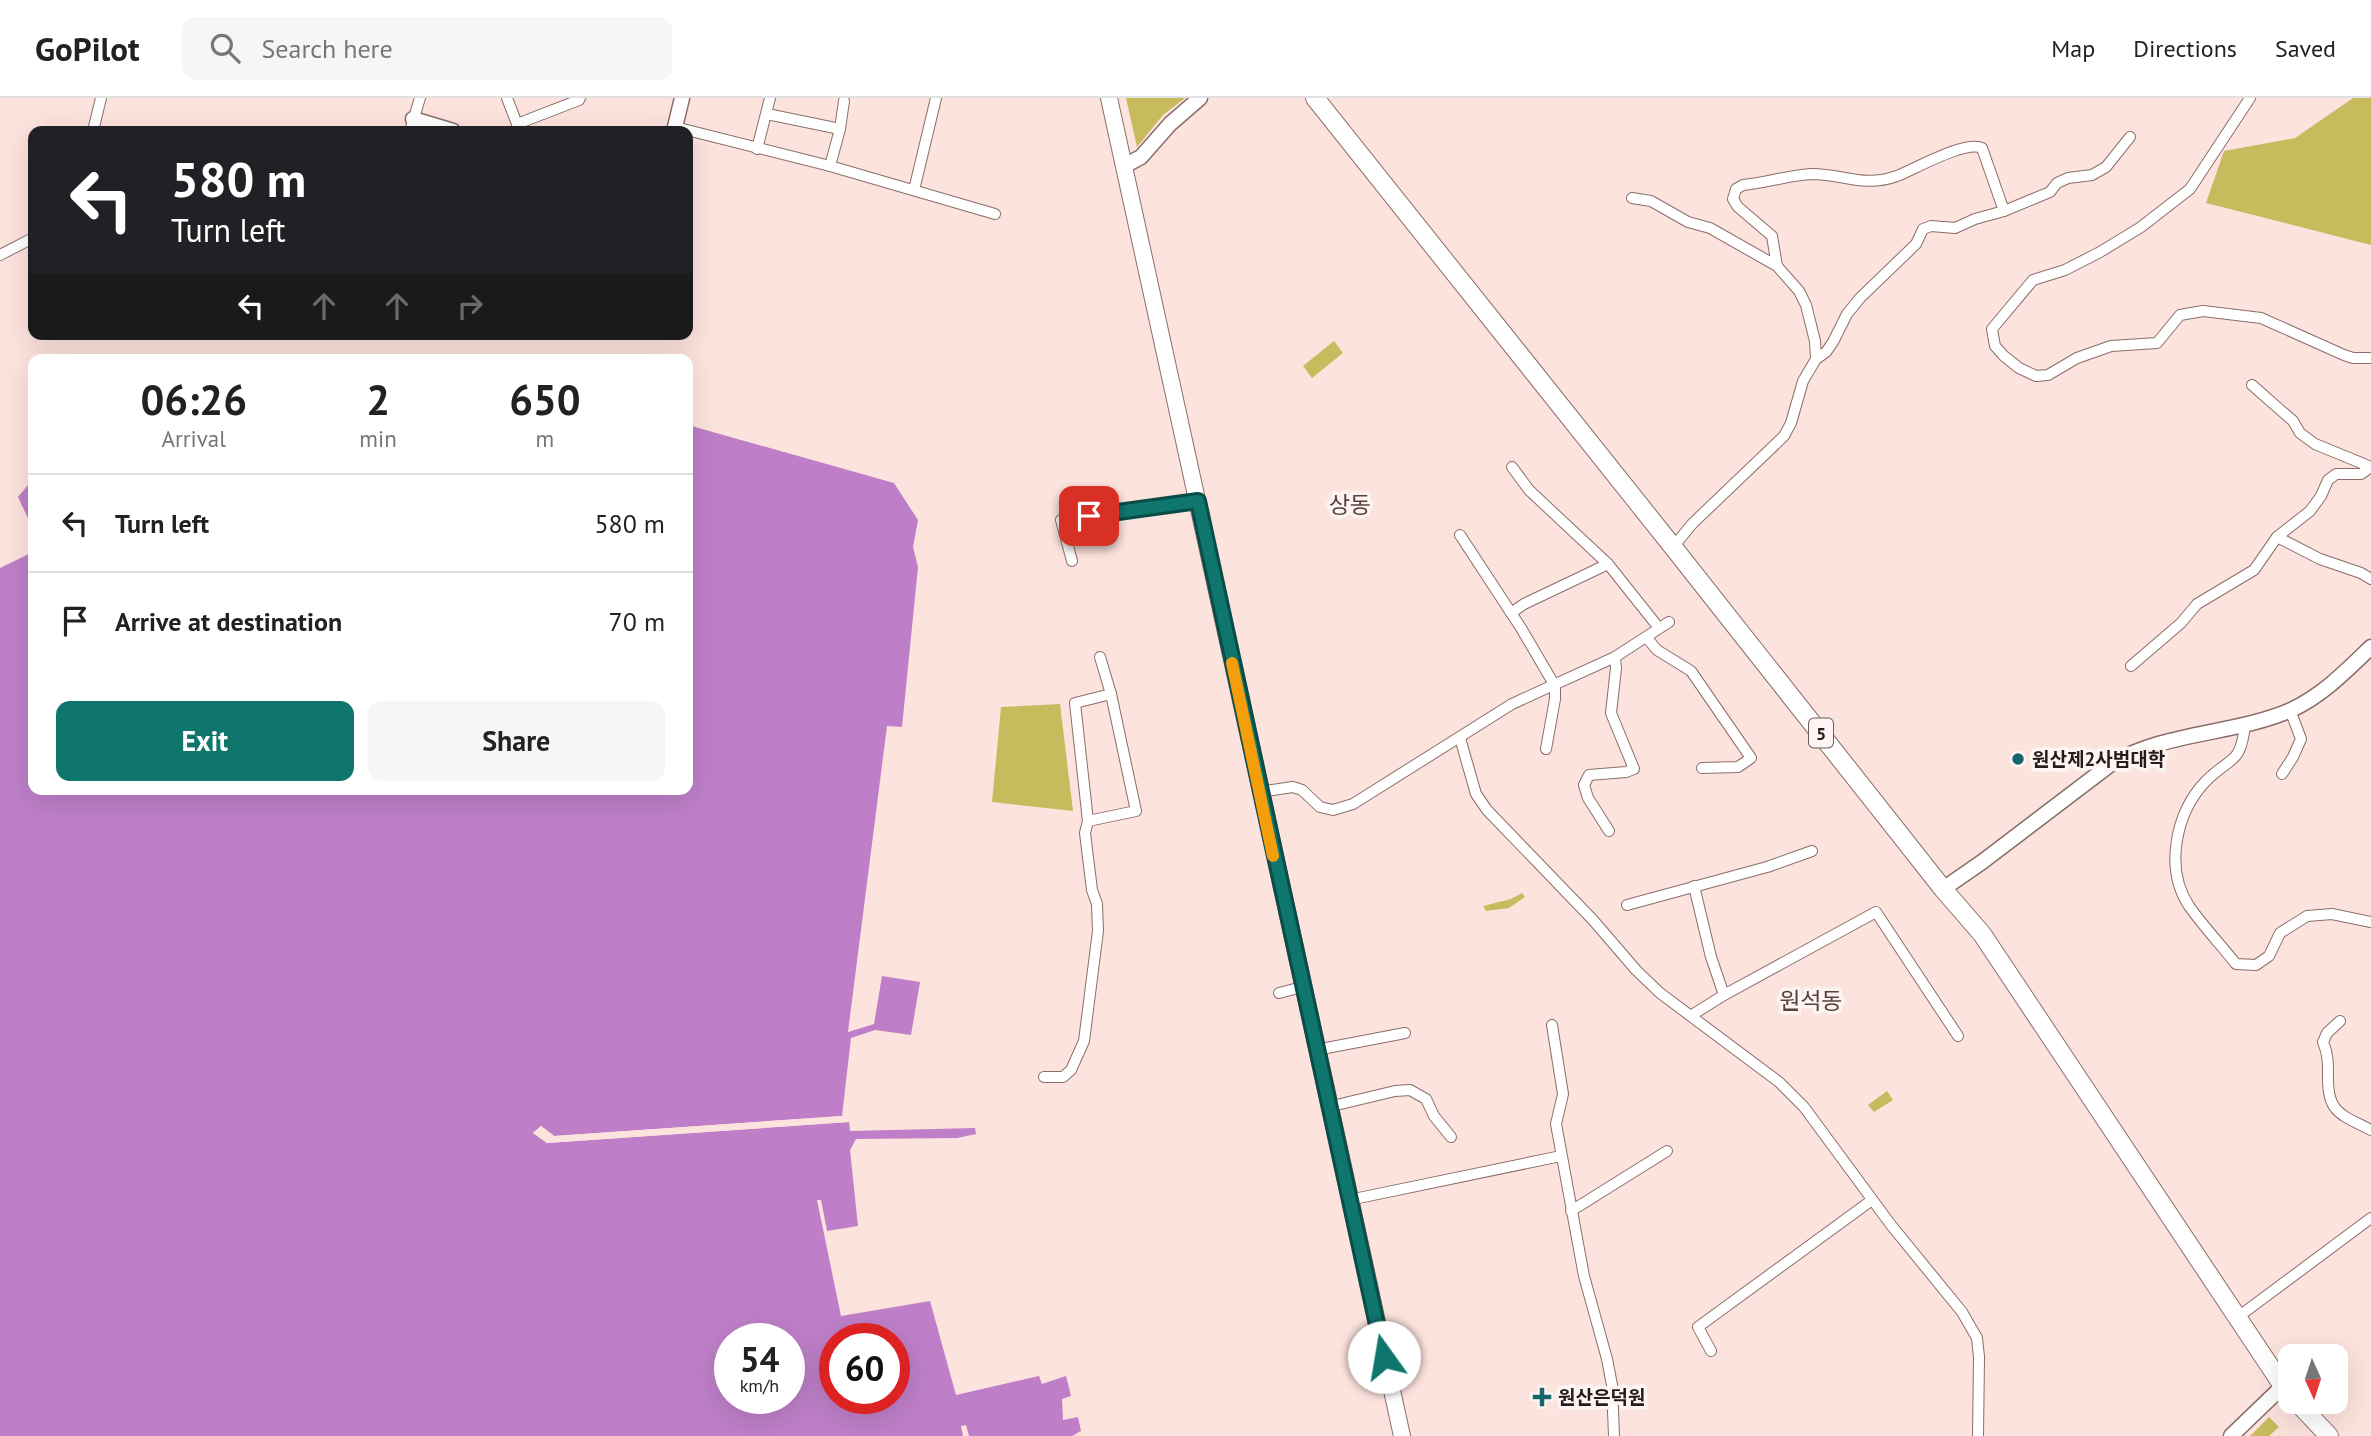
<!DOCTYPE html>
<meta charset="utf-8">
<style>
:root{--surface:#fff;--page:#f6f6f6;--text:#222;--muted:#767676;--line:#e0e0e0;--accent:#0f766e}
body{margin:0;font-family:"PT Sans","Noto Sans KR",sans-serif;background:var(--page);color:var(--text);height:100vh;display:flex;flex-direction:column;font-size:26px;white-space:nowrap}
*{box-sizing:border-box;margin:0}
p{font-size:23px;color:var(--muted)}
.icon{flex:none;width:38px;height:38px;fill:none;stroke:currentColor;stroke-width:2;stroke-linecap:round;stroke-linejoin:round}
.map{position:relative;flex:1;overflow:hidden}
.panel{position:absolute;left:28px;top:256px;width:665px;height:441px;display:flex;flex-direction:column;background:var(--surface);border-radius:14px;box-shadow:0 7px 28px #0002}
.panel>*{flex:none}
.top-card{position:absolute;left:28px;top:28px;width:665px;height:214px;border-radius:14px;box-shadow:0 7px 28px #0002;background:#202124;color:#fff;overflow:hidden}
.needle{width:46px;rotate:177deg}
.fabs{position:absolute;left:2278px;top:1246px;display:grid;gap:14px}
.fabs a{display:grid;place-items:center;width:70px;height:70px;border-radius:14px;background:var(--surface);box-shadow:0 7px 28px #0002;font-size:35px}
.speed{position:absolute;left:714px;top:1225px;display:flex;gap:14px;font-size:35px;font-weight:700;text-align:center}
.speed>*{display:grid;place-content:center;width:91px;height:91px;border-radius:50%;background:var(--surface);box-shadow:0 7px 28px #0002;line-height:1}
.speed small{font-size:18px;font-weight:400}
.speed .limit{border:10px solid #d22;background:#fff;color:#111}
.pin{position:absolute;display:grid;place-items:center;width:60px;height:60px;color:#fff;margin:-30px;border-radius:14px;box-shadow:0 4px 10px #0006}
.me{position:absolute;width:77px;margin:-38px;rotate:347deg;stroke-linejoin:round;filter:drop-shadow(0 0 5px #0008)}
.turn{display:flex;align-items:center;gap:24px;height:147px;padding:0 28px;font-size:32px}
.turn .icon{width:91px;height:91px;stroke-width:2.5}
.turn b{display:block;font-size:49px;line-height:60px}
.lanes{display:flex;align-items:center;height:66px;padding:0 28px;background:#0003;justify-content:center;gap:35px;direction:ltr}
.lanes .off{opacity:.35}
.eta{display:flex;justify-content:space-evenly;align-items:center;height:119px;text-align:center}
.eta b{font-size:42px;font-weight:800;line-height:49px}
.cta{display:flex;gap:14px;margin-top:auto;padding:14px 28px}
.cta a{flex:1;height:80px;border-radius:14px;background:var(--accent);color:#fff;font-size:28px;font-weight:800;line-height:80px;text-align:center}
.cta a+a{background:var(--page);color:var(--text)}
ul{padding:0;list-style:none}
li{display:flex;align-items:center;gap:21px;height:98px;padding:0 28px;border-top:2px solid var(--line)}
li div{flex:1}
li b{display:block;font-size:26px}
li em{font-style:normal}
header{display:flex;align-items:center;gap:42px;box-sizing:border-box;height:98px;padding:0 35px;background:var(--surface);border-bottom:2px solid var(--line)}
header strong{font-size:33px}
nav{display:flex;gap:38px;margin-inline-start:auto;font-size:24px}
.search{width:490px;height:63px;background:var(--page);display:flex;align-items:center;gap:18px;box-sizing:border-box;padding:0 24px;border-radius:14px;color:var(--muted);font-size:26px}
.map>svg:first-child{display:block}
.green{fill:#c8bb5e}
.water{fill:#be7fc8;fill-rule:evenodd}
.pier{fill:#fde3de}
.lines{fill:none;stroke-linecap:round;stroke-linejoin:round}
.street-casing{stroke:#8a6e68;stroke-width:12}
.secondary-casing{stroke:#8a6e68;stroke-width:17}
.primary-casing{stroke:#8a6e68;stroke-width:18}
.highway-casing{stroke:#8a6e68;stroke-width:20}
.street{stroke:#fff;stroke-width:10}
.secondary{stroke:#fff;stroke-width:14}
.primary{stroke:#fff;stroke-width:16}
.highway{stroke:#fff;stroke-width:18}
.route-casing{stroke:#0a4d48;stroke-width:18}
.route{stroke:#0f766e;stroke-width:12}
.slow{stroke:#f59e0b;stroke-width:12}
.poi-dot{fill:#18656d;stroke:#fcf5f4;stroke-width:2.5}
.labels{text-anchor:middle;dominant-baseline:central;stroke-width:7;stroke-linejoin:round;paint-order:stroke}
.shield{fill:#fcf5f4;stroke:#675d5b;stroke-width:2}
.shield-label{font-size:18px;font-weight:bold;fill:#271c1a}
.poi-label{font-size:19px;font-weight:bold;fill:#271c1a;stroke:#fcf5f4;text-anchor:start}
.quarter-label{font-size:23px;fill:#5a403b;stroke:#fcf5f4}
</style>
<header>
<strong>GoPilot</strong>
<div class="search"><svg class="icon" aria-label="search" viewBox="0 0 24 24"><circle cx="10" cy="10" r="6"/><path d="M15 15l6 6"/></svg>Search here</div>
<nav><a>Map</a><a>Directions</a><a>Saved</a></nav>
</header>
<div class="map">
<svg width="2371" height="1338" viewBox="0 0 2371 1338">
<rect width="100%" height="100%" fill="#fde3de"/>
<g class="green">
<path d="M1126,0H1185L1163,17L1137,49Z"/>
<path d="M2353,0H2371V147L2206,105L2224,53L2295,40Z"/>
<path d="M1334,243L1343,255L1312,280L1303,268Z"/>
<path d="M1060,606L1073,713L992,704L1001,609Z"/>
<path d="M1522,795L1525,799L1509,810L1486,813L1483,808L1511,801Z"/>
<path d="M1887,993L1893,1002L1874,1014L1868,1007Z"/>
<path d="M2269,1319L2279,1329L2269,1338H2250Z"/>
</g>
<g class="water">
<path d="M688,327L894,385L918,422L913,449L918,469L902,629L887,628L848,934L874,926L882,878L920,884L911,937L875,932L851,940L842,1018L554,1038L541,1028L533,1035L547,1045L849,1024L850,1033L975,1030L976,1036L957,1040L856,1041L850,1052L858,1128L827,1133L821,1102H817L841,1218L930,1203L956,1297L1039,1278L1042,1286L1066,1278L1071,1298L1062,1301L1063,1322L1078,1319L1081,1333L1072,1338H969L966,1327L961,1328L963,1338H0V470L33,454V691H688ZM730,1241H789V1300H730ZM835,1241H894V1300H835Z"/>
<path d="M33,381V431L18,399Z"/>
</g>
<path class="pier" d="M842,1018L849,1024L547,1045L533,1035L541,1028L554,1038Z"/>
<g class="lines">
<defs>
<g id="street">
<path d="M507,0L517,26L579,2L580,0"/>
<path d="M2250,0L2190,91L2141,129L2100,154L2065,172L2033,182L1992,231L1995,248L2004,258L2019,270L2036,278L2048,277L2077,260L2111,248L2157,245L2180,217L2203,213L2261,220L2344,257L2353,260H2371"/>
<path d="M767,16L840,31"/>
<path d="M675,29L830,68L995,116"/>
<path d="M93,33L101,0"/>
<path d="M410,33L420,0"/>
<path d="M757,51L770,0"/>
<path d="M830,68L840,31L844,3"/>
<path d="M914,92L936,0"/>
<path d="M1632,100L1651,103L1688,124L1710,130L1777,168"/>
<path d="M2004,113L2050,94L2057,85L2068,80L2092,77L2106,69L2130,39"/>
<path d="M0,157L33,140"/>
<path d="M2252,287L2293,323L2300,335L2315,346L2371,369"/>
<path d="M1512,369L1529,392L1608,466L1659,530"/>
<path d="M1460,437L1521,530L1555,588V601L1546,651"/>
<path d="M2277,439L2320,461L2361,475L2371,481"/>
<path d="M1673,449L1693,425L1784,338L1791,325L1803,283L1816,261L1815,243L1806,207L1799,193L1777,168L1772,138L1738,109L1733,101L1736,91L1743,87C1766,85 1789,77 1812,76C1844,76 1863,90 1897,78C1915,71 1965,42 1982,50L2004,113L1975,121L1955,130L1931,128L1923,131L1916,146L1860,200L1847,216L1833,244L1826,254L1816,261"/>
<path d="M1072,463L1061,422L1197,403"/>
<path d="M1511,515L1524,506L1608,466"/>
<path d="M1647,540L1657,552L1691,573L1751,660L1738,669L1702,670"/>
<path d="M2131,568L2181,525L2197,506L2254,472L2277,439L2310,413L2321,398L2328,382L2336,376H2361L2371,369"/>
<path d="M2245,626C2241,668 2230,658 2205,684C2176,715 2164,770 2189,808C2203,828 2221,847 2236,866L2256,867L2269,858L2280,835L2307,818L2332,816L2371,824"/>
<path d="M1460,640L1476,696L1487,712L1593,822L1636,872L1660,895L1779,984L1804,1009L1891,1127L1962,1214L1977,1240L1979,1259L1978,1338"/>
<path d="M2282,676L2293,659L2301,641L2290,612"/>
<path d="M1259,694L1293,689L1302,692L1320,709L1333,712L1353,706L1512,606L1615,559L1669,524"/>
<path d="M1088,723L1136,713L1111,596"/>
<path d="M1609,733L1588,700L1584,687L1589,677L1626,674L1634,671L1611,615L1616,570L1615,559"/>
<path d="M1694,788L1711,859L1724,897"/>
<path d="M1627,807L1767,769L1812,753"/>
<path d="M1279,895L1302,889"/>
<path d="M1692,917L1724,897L1876,814L1958,938"/>
<path d="M2340,923L2327,935L2323,944C2328,956 2328,964 2328,977C2327,1015 2340,1016 2371,1032"/>
<path d="M1552,927L1563,996L1556,1026L1584,1178L1607,1261L1612,1287L1614,1338"/>
<path d="M1316,952L1405,935"/>
<path d="M1044,979H1063L1071,972L1084,943L1098,833L1097,806L1092,792L1085,735L1088,723L1075,605L1111,596L1100,559"/>
<path d="M1328,1009L1395,993L1410,992L1426,1001L1434,1018L1451,1039"/>
<path d="M1349,1102L1561,1058"/>
<path d="M1571,1113L1667,1053"/>
<path d="M2238,1219L2371,1120"/>
<path d="M1711,1253L1698,1229L1872,1102"/>
</g>
<g id="secondary">
<path d="M413,21L453,33"/>
<path d="M674,33L682,0"/>
<path d="M1124,68L1141,59L1170,26L1200,0"/>
<path d="M1943,791L1982,764L2111,666C2167,633 2233,637 2291,612C2323,597 2346,573 2371,549"/>
<path d="M2231,1338L2283,1288"/>
</g>
<path id="primary" d="M1109,0L1402,1338"/>
<g id="highway">
<path d="M1315,0L1673,449L1943,791L1982,836L2283,1288L2291,1297"/>
<path d="M2297,1304L2329,1338"/>
</g>
</defs>
<use href="#street" class="street-casing"/>
<use href="#secondary" class="secondary-casing"/>
<use href="#primary" class="primary-casing"/>
<use href="#highway" class="highway-casing"/>
<use href="#street" class="street"/>
<use href="#secondary" class="secondary"/>
<use href="#primary" class="primary"/>
<use href="#highway" class="highway"/>
</g>
<g class="lines">
<defs>
<path id="route" d="M1089,418L1198,403L1384,1259"/>
</defs>
<use href="#route" class="route-casing"/>
<use href="#route" class="route"/>
<path class="slow" d="M1232,565L1273,758"/>
</g>
<g class="poi-dot">
<circle cx="2018" cy="661" r="7"/>
<path d="M1538.5 1288.5h7v7h7v7h-7v7h-7v-7h-7v-7h7z"/>
</g>
<g class="labels">
<rect class="shield" x="1809" y="620.5" width="24" height="29" rx="5"/>
<g class="shield-label">
<text x="1821" y="635">5</text>
</g>
<g class="poi-label">
<text x="2032" y="661">원산제2사범대학</text>
<text x="1558" y="1299">원산은덕원</text>
</g>
<g class="quarter-label">
<text x="1350" y="406">상동</text>
<text x="1811" y="902">원석동</text>
</g>
</g>
</svg>
<div class="fabs">
<a><svg class="needle" viewBox="-14 -14 28 28"><path d="M0-13l5 13h-10z" fill="#e53935"/><path d="M0 13l5-13h-10z" fill="#767676"/></svg></a>
</div>
<div class="speed"><div>54<small>km/h</small></div><div class="limit">60</div></div>
<div class="pin" style="left:1089px;top:418px;background:#d93025"><svg class="icon" aria-label="arrive" viewBox="0 0 24 24"><path d="M6 21V4h12l-3 4 3 4H6"/></svg></div>
<svg class="me" style="left:1384px;top:1259px" viewBox="-20 -20 40 40"><circle r="19" fill="#fff"/><path d="M0-13L10 11 0 6-10 11z" fill="#0f766e"/></svg>
<div class="top-card">
<div class="turn"><svg class="icon" aria-label="left" viewBox="0 0 24 24"><path d="M17 20v-9H6M10 6l-5 5 5 5"/></svg><div><b>580 m</b>Turn left</div></div>
<div class="lanes"><svg class="icon" aria-label="left" viewBox="0 0 24 24"><path d="M17 20v-9H6M10 6l-5 5 5 5"/></svg><svg class="icon off" aria-label="ahead" viewBox="0 0 24 24"><path d="M12 20V5M6 11l6-6 6 6"/></svg><svg class="icon off" aria-label="ahead" viewBox="0 0 24 24"><path d="M12 20V5M6 11l6-6 6 6"/></svg><svg class="icon off" aria-label="right" viewBox="0 0 24 24"><path d="M7 20v-9h11M14 6l5 5-5 5"/></svg></div>
</div>
<section class="panel">
<div class="eta">
<div><b>06:26</b><p>Arrival</p></div>
<div><b>2</b><p>min</p></div>
<div><b>650</b><p>m</p></div>
</div>
<ul>
<li><svg class="icon" aria-label="left" viewBox="0 0 24 24"><path d="M17 20v-9H6M10 6l-5 5 5 5"/></svg><div><b>Turn left</b></div><em>580 m</em></li>
<li><svg class="icon" aria-label="arrive" viewBox="0 0 24 24"><path d="M6 21V4h12l-3 4 3 4H6"/></svg><div><b>Arrive at destination</b></div><em>70 m</em></li>
</ul>
<div class="cta"><a>Exit</a><a>Share</a></div>
</section>
</div>
